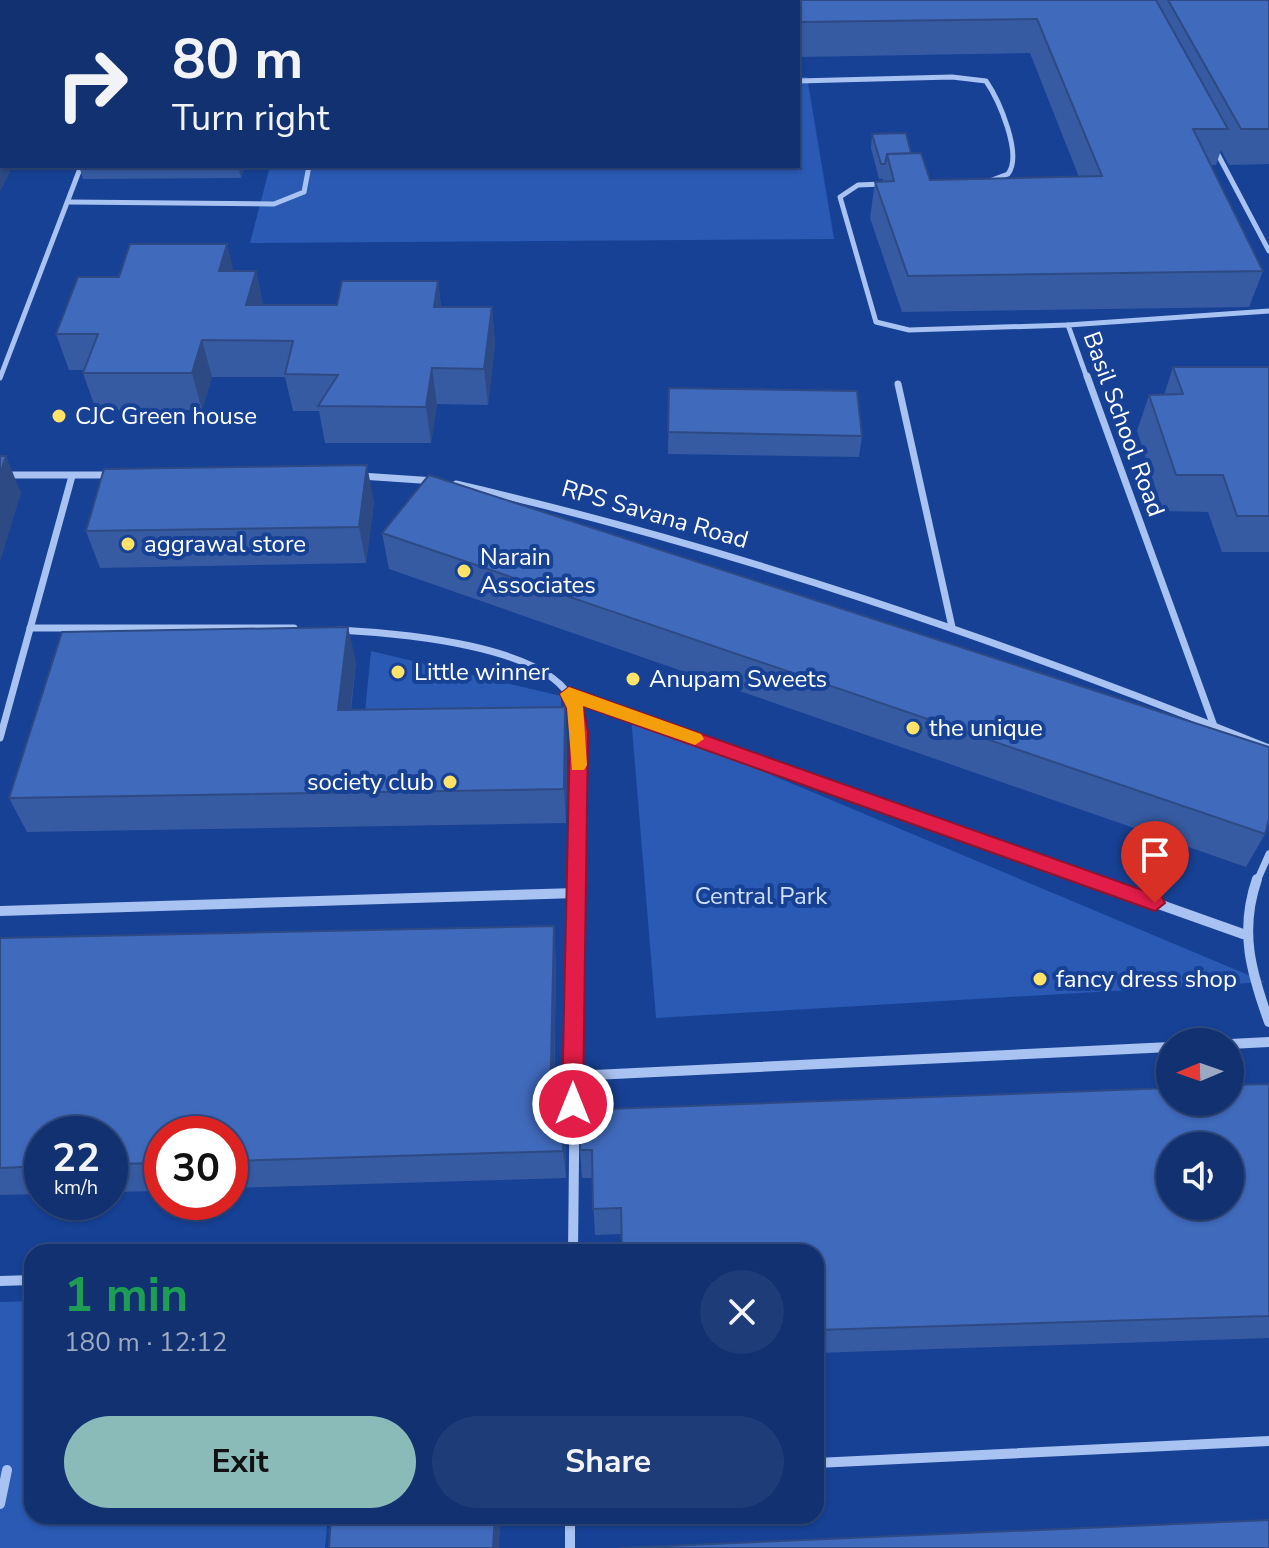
<!DOCTYPE html>
<meta charset="utf-8">
<style>
:root{--surface:#113170;--page:#1e3d78;--text:#f1f3f6;--muted:#9ca9c3;--line:#304c83;--accent:#8bbbb9}
body{margin:0;font-family:"Nunito Sans",sans-serif;background:var(--page);color:var(--text);height:100vh;display:flex;flex-direction:column;font-size:30px;white-space:nowrap}
*{box-sizing:border-box;margin:0}
p{font-size:26px;color:var(--muted)}
.icon{flex:none;width:44px;height:44px;fill:none;stroke:currentColor;stroke-width:2;stroke-linecap:round;stroke-linejoin:round}
.map{position:relative;flex:1;overflow:hidden}
.drawer{position:absolute;left:24px;top:1244px;width:800px;height:280px;display:flex;flex-direction:column;background:var(--surface);border-radius:24px;box-shadow:0 2px 6px #0004,0 0 0 2px var(--line)}
.drawer>*{flex:none}
.guide{position:absolute;left:0px;top:0px;width:800px;height:168px;box-shadow:0 2px 6px #0004,0 0 0 2px var(--line);background:#113170;color:var(--text);overflow:hidden}
.needle{width:52px;rotate:268deg}
.controls{position:absolute;left:1156px;top:1028px;display:grid;gap:16px}
.controls a{display:grid;place-items:center;width:88px;height:88px;border-radius:50%;background:var(--surface);box-shadow:0 2px 6px #0004,0 0 0 2px var(--line);font-size:40px}
.speed{position:absolute;left:24px;top:1116px;display:flex;gap:16px;font-size:40px;font-weight:700;text-align:center}
.speed>*{display:grid;place-content:center;width:104px;height:104px;border-radius:50%;background:var(--surface);box-shadow:0 2px 6px #0004,0 0 0 2px var(--line);line-height:1}
.speed small{font-size:20px;font-weight:400}
.speed .limit{border:12px solid #d22;background:#fff;color:#111}
.pin{position:absolute;display:grid;place-items:center;width:68px;height:68px;color:#fff;margin:-82px -34px;border-radius:50% 50% 50% 0;rotate:-45deg;box-shadow:0 0 8px #0007}
.pin .icon{rotate:45deg}
.me{position:absolute;width:88px;margin:-44px;rotate:0deg;stroke-linejoin:round;filter:drop-shadow(0 0 6px #0008)}
.turn{display:flex;align-items:center;gap:28px;height:168px;padding:0 40px;font-size:36px}
.turn .icon{width:104px;height:104px;stroke-width:2.5}
.turn b{display:block;font-size:56px;line-height:68px}
.round{display:grid;place-items:center;flex:none;width:84px;height:84px;border-radius:42px;background:var(--page)}
.summary{display:flex;align-items:center;justify-content:space-between;height:136px;padding:0 40px}
h1{font-size:48px;font-weight:700;line-height:60px;color:#1e9e55}
.primary-button{display:flex;gap:16px;margin-top:auto;padding:16px 40px}
.primary-button a{flex:1;height:92px;border-radius:48px;background:var(--accent);color:#111;font-size:32px;font-weight:700;line-height:92px;text-align:center}
.primary-button a+a{background:var(--page);color:var(--text)}
.map>svg:first-child{display:block}
.green{fill:#2a5ab3}
.lines{fill:none;stroke-linecap:round;stroke-linejoin:round}
.minor-far2{stroke:#a8c2f1;stroke-width:5}
.minor-far1{stroke:#a8c2f1;stroke-width:7}
.minor{stroke:#a8c2f1;stroke-width:10}
.wall{fill:#375ba2}
.shaded-wall{fill:#2d4a84}
.building{fill:#406abc;stroke:#2d4a84;stroke-width:2;fill-rule:evenodd}
.route{fill:#e11d48;stroke:#92132f;stroke-width:2}
.slow{fill:#f59e0b}
.poi-dot{fill:#ffe368;stroke:#174195;stroke-width:3}
.labels{text-anchor:middle;dominant-baseline:central;stroke-width:8;stroke-linejoin:round;paint-order:stroke}
.poi-label{font-size:24px;fill:#fff;stroke:#174195;text-anchor:start}
.street-label{font-size:24px;fill:#fff;stroke:#174195}
.park-label{font-size:24px;fill:#cfdffc;stroke:#174195}
</style>
<div class="map">
<svg width="1269" height="1548" viewBox="0 0 1269 1548">
<rect width="100%" height="100%" fill="#174195"/>
<g class="green">
<path d="M798,77H807L834,239L250,243L270,166H798Z"/>
<path d="M371,651L561,696V727L363,732Z"/>
<path d="M631,716L1265,982L656,1018Z"/>
<path d="M32,1301V1516H328L325,1548H0V1302Z"/>
</g>
<g class="lines">
<g class="minor-far2">
<path d="M798,81L952,77L986,81C999,100 1023,155 1008,174L992,180"/>
<path d="M1215,149L1269,251"/>
<path d="M882,184L858,185L840,197L876,322L909,330L1068,325"/>
<path d="M70,202L274,204L304,192L309,166"/>
<path d="M0,378L81,166"/>
<path d="M1087,378L1068,325L1269,311"/>
</g>
<g class="minor-far1">
<path d="M1087,376L1214,726"/>
<path d="M898,384L952,627"/>
<path d="M0,475H111"/>
<path d="M361,476L435,481"/>
<path d="M456,484C735,548 1003,641 1269,748"/>
<path d="M30,628H294"/>
<path d="M339,630C393,633 553,644 574,705C587,742 578,837 577,881"/>
<path d="M569,694L1093,881"/>
<path d="M0,738L72,476"/>
<path d="M1257,881L1269,854"/>
</g>
<g class="minor">
<path d="M1088,879L1243,934"/>
<path d="M1257,879C1239,931 1251,972 1269,1022"/>
<path d="M0,911L576,893"/>
<path d="M1230,1044L1269,1042"/>
<path d="M573,1076L1170,1047"/>
<path d="M573,1252L577,879"/>
<path d="M0,1281L32,1280"/>
<path d="M816,1463L1269,1441"/>
<path d="M0,1504L7,1470"/>
<path d="M570,1516V1548"/>
</g>
</g>
<g class="wall">
<path d="M118,0H1269V164L1229,165L1221,150L1216,165H1210L1263,271L1249,307L902,312L870,218L875,182H883V179H879L871,148L872,134L911,153L930,180L1079,177L1030,53L798,57V2Z"/>
<path d="M79,166H244L241,178L83,179Z"/>
<path d="M233,271H256L263,305H337L438,281L441,307H492L495,344L488,405L437,404L431,443H325L319,411H293L285,377H212L202,410H96L83,373L84,370H69L56,334L119,277Z"/>
<path d="M1173,367H1269V552H1222L1208,512L1163,511L1137,431L1149,395H1164Z"/>
<path d="M669,388L862,436L859,457L668,454Z"/>
<path d="M374,502L366,563L100,568L86,531Z"/>
<path d="M382,533L1265,834L1246,867L389,569Z"/>
<path d="M356,662L351,710L567,742L566,823L27,832L9,798Z"/>
<path d="M0,938L556,958L554,1111H564L566,1139V1178L230,1188V1134H162V1191L110,1192V1134H42V1194L0,1195Z"/>
<path d="M1269,1084V1338L816,1353V1252L621,1234L595,1235L592,1178H582L580,1150Z"/>
</g>
<g class="shaded-wall">
<path d="M2,143V166H13L0,192V147Z"/>
<path d="M238,166H244L241,178Z"/>
<path d="M227,244L236,281L219,271Z"/>
<path d="M256,271L264,308L255,342L246,305Z"/>
<path d="M438,281L442,318L434,307Z"/>
<path d="M492,307L495,344L488,405L484,369Z"/>
<path d="M202,340L212,377L202,410L192,373Z"/>
<path d="M432,368L437,404L431,443L426,407Z"/>
<path d="M6,456L21,493L0,562V474Z"/>
<path d="M367,465L374,502L366,563L359,527Z"/>
<path d="M348,627L356,662L346,745L338,710Z"/>
<path d="M565,707L567,742L566,823L564,789Z"/>
<path d="M554,926L556,958L553,1140L550,1111Z"/>
<path d="M564,1111L566,1139V1178L563,1151Z"/>
<path d="M495,1516H501L499,1548H493Z"/>
</g>
<g class="building">
<path d="M118,0H1156L1228,129H1193L1263,271L908,276L875,182L894,181L887,154L921,153L930,180L1102,176L1037,19L798,22V2H118Z"/>
<path d="M1168,0H1269V129H1241Z"/>
<path d="M0,123H2V143L0,147Z"/>
<path d="M906,133L911,153L887,154L885,164H881L872,134Z"/>
<path d="M130,244H227L219,271H256L246,305H337L342,281H438L434,307H492L484,369L432,368L426,407L318,406L338,375L285,374L293,341L202,340L192,373H83L98,334H56L78,277H119Z"/>
<path d="M1173,367H1269V516H1237L1223,475H1176L1149,395L1183,394Z"/>
<path d="M669,388L857,391L862,436L668,432Z"/>
<path d="M0,456H6L0,474Z"/>
<path d="M367,465L359,527L86,531L104,469Z"/>
<path d="M429,475L1269,747V819L1265,834L382,533Z"/>
<path d="M348,627L338,710L565,707L564,789L9,798L62,632Z"/>
<path d="M554,926L550,1111H564L563,1151L230,1161V1134H162V1163L110,1164V1134H42V1166L0,1168V938Z"/>
<path d="M1269,1084V1316L816,1330V1252H622L621,1208L593,1209L592,1150H580V1110L1170,1088V1102H1230V1085ZM1170,1146H1230V1206H1170Z"/>
<path d="M331,1516H495L493,1548H329Z"/>
<path d="M1269,1520V1548H620Z"/>
</g>
<path class="route" d="M569,687L1162,897L1165,903L1155,911L583,706L588,732L583,1104L580,1111L573,1114L565,1111L562,1104L570,732L567,708L560,694Z"/>
<path class="slow" d="M569,687L701,734L704,739L695,745L583,706L587,765L584,770H572L567,708L560,694Z"/>
<g class="poi-dot">
<circle cx="59" cy="416" r="8"/>
<circle cx="128" cy="544" r="8"/>
<circle cx="464" cy="571" r="8"/>
<circle cx="398" cy="672" r="8"/>
<circle cx="633" cy="679" r="8"/>
<circle cx="913" cy="728" r="8"/>
<circle cx="450" cy="782" r="8"/>
<circle cx="1040" cy="979" r="8"/>
</g>
<g class="labels">
<g class="poi-label">
<text x="75" y="416">CJC Green house</text>
<text x="144" y="544">aggrawal store</text>
<text x="480" y="557">Narain<tspan x="480" dy="28">Associates</tspan></text>
<text x="414" y="672">Little winner</text>
<text x="649" y="679">Anupam Sweets</text>
<text x="929" y="728">the unique</text>
<text x="434" y="782" text-anchor="end">society club</text>
<text x="1056" y="979">fancy dress shop</text>
</g>
<g class="street-label">
<text transform="translate(1124 424) rotate(70)">Basil School Road</text>
<text transform="translate(655 514) rotate(16)">RPS Savana Road</text>
</g>
<g class="park-label">
<text x="761" y="896">Central Park</text>
</g>
</g>
</svg>
<div class="controls">
<a><svg class="needle" viewBox="-14 -14 28 28"><path d="M0-13l5 13h-10z" fill="#e53935"/><path d="M0 13l5-13h-10z" fill="#9ca9c3"/></svg></a>
<a><svg class="icon" aria-label="sound" viewBox="0 0 24 24"><path d="M4 9h4l5-4v14l-5-4H4zM17 9q2 3 0 6"/></svg></a>
</div>
<div class="speed"><div>22<small>km/h</small></div><div class="limit">30</div></div>
<div class="pin" style="left:1155px;top:903px;background:#d93025"><svg class="icon" aria-label="arrive" viewBox="0 0 24 24"><path d="M6 21V4h12l-3 4 3 4H6"/></svg></div>
<svg class="me" style="left:573px;top:1104px" viewBox="-20 -20 40 40"><circle r="17" fill="#e11d48" stroke="#fff" stroke-width="3"/><path d="M0-11L8 9 0 5-8 9z" fill="#fff"/></svg>
<div class="guide">
<div class="turn"><svg class="icon" aria-label="right" viewBox="0 0 24 24"><path d="M7 20v-9h11M14 6l5 5-5 5"/></svg><div><b>80 m</b>Turn right</div></div>
</div>
<section class="drawer">
<div class="summary"><div><h1>1 min</h1><p>180 m · 12:12</p></div><a class="round"><svg class="icon" aria-label="close" viewBox="0 0 24 24"><path d="M6 6l12 12M18 6L6 18"/></svg></a></div>
<div class="primary-button"><a>Exit</a><a>Share</a></div>
</section>
</div>
